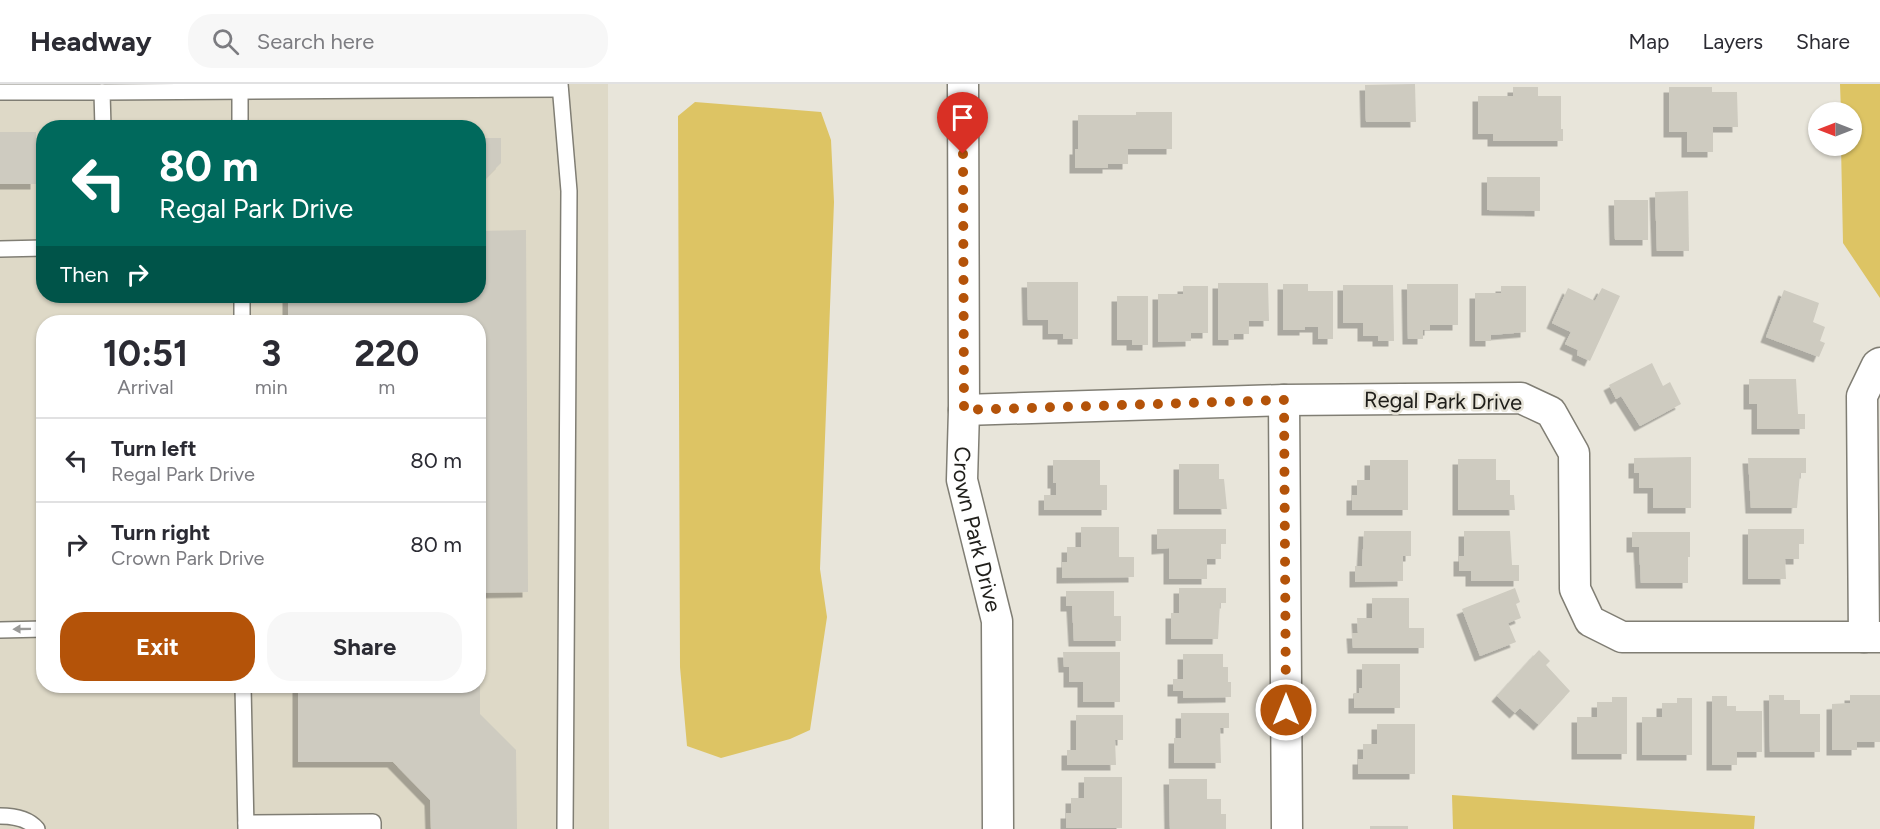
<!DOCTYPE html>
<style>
:root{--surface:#fff;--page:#f7f7f7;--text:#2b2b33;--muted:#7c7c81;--line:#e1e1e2;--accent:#b45309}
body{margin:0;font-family:Figtree,sans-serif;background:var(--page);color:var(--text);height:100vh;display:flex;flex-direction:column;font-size:22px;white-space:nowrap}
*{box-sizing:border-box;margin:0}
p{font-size:20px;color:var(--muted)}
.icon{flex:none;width:33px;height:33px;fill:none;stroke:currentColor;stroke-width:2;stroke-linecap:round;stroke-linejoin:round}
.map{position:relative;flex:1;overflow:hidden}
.sheet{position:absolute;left:36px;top:231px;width:450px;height:378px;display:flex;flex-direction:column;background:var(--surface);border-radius:24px;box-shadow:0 2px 4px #0004}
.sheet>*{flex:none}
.top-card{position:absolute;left:36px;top:36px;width:450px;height:183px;border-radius:24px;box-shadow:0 2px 4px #0004;background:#00695c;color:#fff;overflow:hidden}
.needle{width:39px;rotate:270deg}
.buttons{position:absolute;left:1808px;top:18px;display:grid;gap:12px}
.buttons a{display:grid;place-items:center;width:54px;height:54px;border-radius:50%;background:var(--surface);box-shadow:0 2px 4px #0004;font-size:30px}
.pin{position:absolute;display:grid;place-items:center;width:51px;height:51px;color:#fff;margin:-62px -26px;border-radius:50% 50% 50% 0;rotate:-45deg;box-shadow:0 0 6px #0007}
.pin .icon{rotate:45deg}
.me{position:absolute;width:66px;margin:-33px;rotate:0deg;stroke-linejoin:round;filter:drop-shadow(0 0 4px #0008)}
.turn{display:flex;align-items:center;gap:21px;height:126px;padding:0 24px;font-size:27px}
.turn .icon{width:78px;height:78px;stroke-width:2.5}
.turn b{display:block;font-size:42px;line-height:51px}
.then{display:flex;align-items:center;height:57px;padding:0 24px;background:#0003;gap:12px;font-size:22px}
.eta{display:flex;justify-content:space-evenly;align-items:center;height:102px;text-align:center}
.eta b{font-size:36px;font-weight:700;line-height:42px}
.primary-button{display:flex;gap:12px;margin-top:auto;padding:12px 24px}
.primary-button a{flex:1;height:69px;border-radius:24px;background:var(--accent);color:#fff;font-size:24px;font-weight:700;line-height:69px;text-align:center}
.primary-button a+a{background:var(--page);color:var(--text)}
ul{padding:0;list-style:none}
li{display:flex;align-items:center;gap:18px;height:84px;padding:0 24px;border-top:2px solid var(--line)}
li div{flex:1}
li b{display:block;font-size:22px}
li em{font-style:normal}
header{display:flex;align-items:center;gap:36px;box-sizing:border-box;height:84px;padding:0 30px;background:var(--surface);border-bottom:2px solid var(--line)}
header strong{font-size:28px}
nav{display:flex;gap:33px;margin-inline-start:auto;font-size:21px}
.search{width:420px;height:54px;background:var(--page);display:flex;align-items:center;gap:15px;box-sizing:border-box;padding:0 21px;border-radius:24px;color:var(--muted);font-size:22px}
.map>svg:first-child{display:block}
.built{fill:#ded9c7;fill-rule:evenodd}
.water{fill:#ddc464}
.building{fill:#cecbc0;filter:url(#shadow)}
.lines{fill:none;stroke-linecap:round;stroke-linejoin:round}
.service-casing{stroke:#807e74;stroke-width:18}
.minor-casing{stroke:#807e74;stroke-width:33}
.service{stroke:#fff;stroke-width:15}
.minor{stroke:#fff;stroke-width:30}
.oneway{fill:#9a9a98}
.route{stroke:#b45309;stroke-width:10;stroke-dasharray:0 18}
.labels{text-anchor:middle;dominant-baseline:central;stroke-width:5;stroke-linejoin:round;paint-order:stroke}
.street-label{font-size:22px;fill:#1f1e1a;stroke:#e8e5da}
</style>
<header>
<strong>Headway</strong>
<div class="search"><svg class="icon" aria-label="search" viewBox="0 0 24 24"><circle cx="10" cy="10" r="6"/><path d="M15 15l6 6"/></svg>Search here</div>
<nav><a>Map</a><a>Layers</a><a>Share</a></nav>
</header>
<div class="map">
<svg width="1880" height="745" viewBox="0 0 1880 745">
<defs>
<filter id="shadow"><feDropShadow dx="-5.5" dy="5.5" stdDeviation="0" flood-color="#0004"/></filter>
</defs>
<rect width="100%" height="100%" fill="#e8e5da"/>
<path class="built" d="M0,0H608L609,745H0ZM44,44H478V212H44ZM44,238H478V602H44Z"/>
<g class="water">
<path d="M1840,0H1880V214L1843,159L1841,62H1851V28H1841Z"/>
<path d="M695,18L821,28L831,56L834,118L820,485L827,533L810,646L790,655L721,674L687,662L680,583L678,32Z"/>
<path d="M1452,711L1755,732L1754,745H1453Z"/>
</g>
<g class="building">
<path d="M1415,0L1416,38H1366L1365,1Z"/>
<path d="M1513,3H1538V12H1561V45H1563V57H1493V50H1478V12H1513Z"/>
<path d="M1669,3H1712V8H1737L1738,43H1713V68H1687V48H1669Z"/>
<path d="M1136,28H1172V65H1128V80H1108V84H1075V65H1078V31H1136Z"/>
<rect x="0" y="48" width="36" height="52"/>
<path d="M478,54H501V79L478,102Z"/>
<path d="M1487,93H1540V127L1487,126Z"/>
<path d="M1688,107L1689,167H1657L1655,108Z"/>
<path d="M1614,116H1648V156H1615Z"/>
<path d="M526,146L528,508L478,509V238H288V212H478V147Z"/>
<path d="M1027,198H1078V255H1063V250H1048V236H1028Z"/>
<path d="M1218,199H1268L1269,237H1249V250H1234V256H1218Z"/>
<path d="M1283,200H1308V207H1333V255H1318V243H1305V246H1283Z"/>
<path d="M1407,200H1458V241H1430V246H1423V255H1408Z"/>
<path d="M1343,201H1393L1394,257H1378V252H1363V239H1343Z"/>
<path d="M1183,202H1208V249H1191V257L1158,258V210H1183Z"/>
<path d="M1501,202H1526V248L1491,251V257H1475V209H1501Z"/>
<path d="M1568,204L1595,217L1602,204L1620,212L1590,277L1577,271L1578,266L1565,260L1571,248L1552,239Z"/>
<path d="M1784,206L1819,219L1813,238L1825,243L1820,257L1825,259L1819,273L1766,253Z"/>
<path d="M1117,212H1148V261H1132V256H1117Z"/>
<path d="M1652,279L1663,302L1670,298L1681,320L1640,342L1621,312L1616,315L1609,301Z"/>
<path d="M1749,295H1796L1798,330H1805V345H1757V320H1749Z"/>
<path d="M1691,373V424H1653V404H1639V389H1634V374Z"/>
<path d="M1748,374H1806V389H1800L1797,424H1751Z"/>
<path d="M1458,375H1496V396H1510V411H1514L1515,426H1458Z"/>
<path d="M1053,376H1100V401H1107V426H1044V411H1056V399H1053Z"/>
<path d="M1370,376H1408V426H1352V411H1357V396H1370Z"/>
<path d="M1179,380H1219V395H1224L1227,425H1179Z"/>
<path d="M1081,443H1119V473H1134V493L1062,494V478H1067V463H1081Z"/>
<path d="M1157,445H1226V460H1221V475H1207V495H1169V464L1157,465Z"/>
<path d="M1748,445H1804V460H1799V475H1785L1786,495H1748Z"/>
<path d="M1364,447H1411V472H1403V497L1355,498V482H1362Z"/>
<path d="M1464,447H1510L1512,481H1519V497H1471V487H1459V472H1464Z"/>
<path d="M1632,448H1690V473H1688V499H1641L1639,463H1632Z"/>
<path d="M1179,504H1226V519H1220L1218,555H1171V529H1179Z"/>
<path d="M1515,504L1520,518L1516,520L1521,534L1508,539L1516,558L1480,572L1462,525Z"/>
<path d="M1066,507H1114V532H1121V557H1074L1072,522H1066Z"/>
<path d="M1372,514H1409V544H1424V564H1353L1352,549H1358L1357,534H1372Z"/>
<path d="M1539,566L1550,577L1546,581L1570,607L1539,641L1520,624L1515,629L1497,612Z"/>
<path d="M1063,568H1120V618H1083V598H1069V583H1064Z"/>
<path d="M1183,570H1223V583H1228V598H1231V613L1183,614V607H1173V595H1183Z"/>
<path d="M1362,580H1400V624H1354V609H1359V604H1362Z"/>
<path d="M298,602H480V630L516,666L517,745H431L430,716L393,678H298Z"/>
<path d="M1769,611H1784V616H1800V630H1820V668H1770Z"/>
<path d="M1850,611H1880V658H1857V666H1832V620L1850,619Z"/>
<path d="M1712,612H1727V622H1736V627H1762V668H1737V681H1712Z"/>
<path d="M1612,613H1627V670H1577V633H1597V618H1612Z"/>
<path d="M1677,614H1692V671H1642V633H1662V619H1677Z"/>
<path d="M1181,629H1229V644H1220L1221,679H1174V654H1181Z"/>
<path d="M1076,631H1123V656H1115L1116,681H1067V666H1076Z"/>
<path d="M1377,640H1415V690H1358V675H1363V660H1377Z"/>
<path d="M1084,693H1122V744H1066V729H1071V714H1084Z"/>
<path d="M1169,695H1207V715H1221V730H1226V745H1170Z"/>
<rect x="1370" y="742" width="38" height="3"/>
</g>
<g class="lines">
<defs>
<g id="service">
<path d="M240,0V44"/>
<path d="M560,0L569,107L565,745"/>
<path d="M0,8H102"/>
<path d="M103,44L102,8L560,5"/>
<path d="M0,165L44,164"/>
<path d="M242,212V238"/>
<path d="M0,546L44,545"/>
<path d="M243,602L246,745"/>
<path d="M0,732C14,732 28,734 37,745"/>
<path d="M246,739L373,738V745"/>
</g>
<g id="minor">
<path id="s1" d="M963,0L964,326L962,396L997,537L998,745"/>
<path d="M1284,316L1287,745"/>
<path d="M964,326L1284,316L1521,314L1551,328L1574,369L1575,505L1590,537L1622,553H1880"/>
<path d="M1864,553L1862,312L1877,281L1880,279"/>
</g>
</defs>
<use href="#service" class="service-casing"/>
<use href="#minor" class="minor-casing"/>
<use href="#service" class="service"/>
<use href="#minor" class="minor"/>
</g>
<defs><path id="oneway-solid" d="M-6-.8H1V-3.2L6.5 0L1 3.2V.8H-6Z" transform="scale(1.5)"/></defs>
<use class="oneway" href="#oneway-solid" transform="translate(22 545) rotate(179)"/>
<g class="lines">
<path class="route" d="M963,70L964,326L1284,316L1286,626"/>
</g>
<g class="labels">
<g class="street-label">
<text transform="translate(1443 317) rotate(1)">Regal Park Drive</text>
<text stroke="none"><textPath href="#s1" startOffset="447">Crown Park Drive</textPath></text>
</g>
</g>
</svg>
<div class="buttons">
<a><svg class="needle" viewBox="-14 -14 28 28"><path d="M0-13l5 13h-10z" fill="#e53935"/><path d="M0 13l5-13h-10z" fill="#7c7c81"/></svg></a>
</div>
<div class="pin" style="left:963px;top:70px;background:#d93025"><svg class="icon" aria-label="arrive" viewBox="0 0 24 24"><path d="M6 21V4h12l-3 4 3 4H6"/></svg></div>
<svg class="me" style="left:1286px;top:626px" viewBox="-20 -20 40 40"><circle r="17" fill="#b45309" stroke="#fff" stroke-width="3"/><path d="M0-11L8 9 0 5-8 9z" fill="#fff"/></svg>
<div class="top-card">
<div class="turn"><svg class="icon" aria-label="left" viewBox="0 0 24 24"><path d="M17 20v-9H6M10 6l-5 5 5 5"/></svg><div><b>80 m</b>Regal Park Drive</div></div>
<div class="then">Then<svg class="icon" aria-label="right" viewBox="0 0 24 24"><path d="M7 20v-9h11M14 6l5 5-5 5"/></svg></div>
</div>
<section class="sheet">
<div class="eta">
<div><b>10:51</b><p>Arrival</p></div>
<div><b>3</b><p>min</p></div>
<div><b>220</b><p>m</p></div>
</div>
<ul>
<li><svg class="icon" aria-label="left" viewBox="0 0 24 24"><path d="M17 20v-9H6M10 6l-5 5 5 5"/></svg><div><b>Turn left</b><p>Regal Park Drive</p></div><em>80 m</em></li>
<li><svg class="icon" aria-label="right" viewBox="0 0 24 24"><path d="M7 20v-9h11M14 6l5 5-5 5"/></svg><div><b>Turn right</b><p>Crown Park Drive</p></div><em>80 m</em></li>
</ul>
<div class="primary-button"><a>Exit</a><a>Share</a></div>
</section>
</div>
